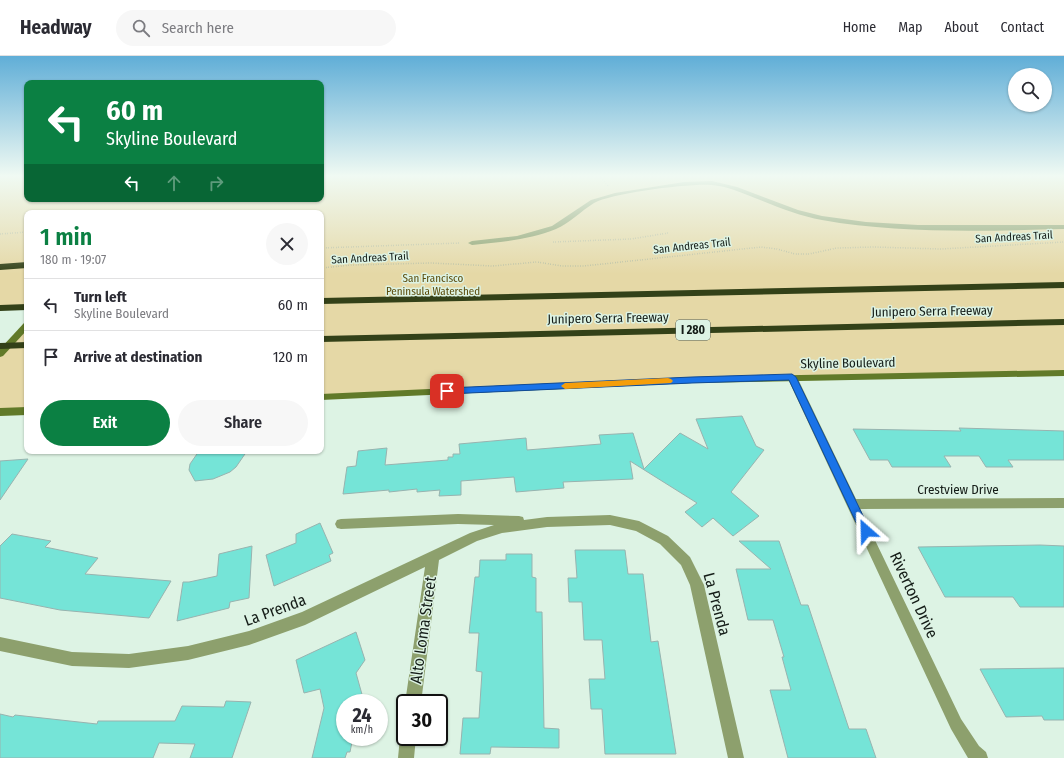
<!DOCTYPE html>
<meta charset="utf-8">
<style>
:root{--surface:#fff;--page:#f7f7f7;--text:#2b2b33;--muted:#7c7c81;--line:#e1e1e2;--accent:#0b8043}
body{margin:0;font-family:"Fira Sans Condensed",sans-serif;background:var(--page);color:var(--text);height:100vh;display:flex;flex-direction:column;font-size:15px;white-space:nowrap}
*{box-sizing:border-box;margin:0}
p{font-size:13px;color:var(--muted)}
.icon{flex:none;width:22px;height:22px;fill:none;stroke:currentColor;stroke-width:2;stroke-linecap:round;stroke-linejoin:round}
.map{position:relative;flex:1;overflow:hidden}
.panel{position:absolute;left:24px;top:154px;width:300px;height:244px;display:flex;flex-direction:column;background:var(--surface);border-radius:8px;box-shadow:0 1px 3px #0004}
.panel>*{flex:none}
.guide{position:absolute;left:24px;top:24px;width:300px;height:122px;border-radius:8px;box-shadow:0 1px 3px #0004;background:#0b8043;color:#fff;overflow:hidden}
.buttons{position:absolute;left:1008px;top:12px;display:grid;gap:8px}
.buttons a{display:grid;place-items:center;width:44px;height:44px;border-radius:50%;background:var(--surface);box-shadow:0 1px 3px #0004;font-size:20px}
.speed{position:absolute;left:336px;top:638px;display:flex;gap:8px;font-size:20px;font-weight:700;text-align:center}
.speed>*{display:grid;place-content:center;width:52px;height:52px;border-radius:50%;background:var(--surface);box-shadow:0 1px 3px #0004;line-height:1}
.speed small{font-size:10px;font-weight:400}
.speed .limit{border:2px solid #111;border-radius:6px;background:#fff;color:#111}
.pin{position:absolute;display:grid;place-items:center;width:34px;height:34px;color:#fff;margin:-17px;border-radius:8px;box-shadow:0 2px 6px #0006}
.me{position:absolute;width:44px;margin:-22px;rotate:335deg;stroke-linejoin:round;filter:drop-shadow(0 0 3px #0008)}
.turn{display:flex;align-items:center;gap:14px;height:84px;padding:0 16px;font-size:18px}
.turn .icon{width:52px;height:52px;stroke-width:2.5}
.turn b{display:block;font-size:28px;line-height:34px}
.lanes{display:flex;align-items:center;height:38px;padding:0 16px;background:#0003;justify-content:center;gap:20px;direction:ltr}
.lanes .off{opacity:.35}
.round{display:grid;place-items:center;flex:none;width:42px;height:42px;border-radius:21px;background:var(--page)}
.overview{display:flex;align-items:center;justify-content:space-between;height:68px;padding:0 16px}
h1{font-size:24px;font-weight:600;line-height:30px;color:var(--accent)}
.action{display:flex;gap:8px;margin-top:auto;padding:8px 16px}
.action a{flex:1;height:46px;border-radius:24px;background:var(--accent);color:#fff;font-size:16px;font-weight:600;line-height:46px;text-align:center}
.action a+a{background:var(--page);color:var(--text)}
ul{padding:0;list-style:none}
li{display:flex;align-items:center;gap:12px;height:52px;padding:0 16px;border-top:1px solid var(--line)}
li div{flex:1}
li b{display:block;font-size:15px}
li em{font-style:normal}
header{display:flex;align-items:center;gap:24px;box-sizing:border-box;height:56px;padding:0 20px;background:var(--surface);border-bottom:1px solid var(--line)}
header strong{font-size:19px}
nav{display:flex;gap:22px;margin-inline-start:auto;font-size:14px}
.search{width:280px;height:36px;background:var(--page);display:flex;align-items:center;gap:10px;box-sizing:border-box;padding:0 14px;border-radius:22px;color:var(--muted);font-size:15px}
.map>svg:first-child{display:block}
.green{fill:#e5d8a6}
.building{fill:#75e4d7;stroke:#98b3af}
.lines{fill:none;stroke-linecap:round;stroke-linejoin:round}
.path{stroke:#9bada1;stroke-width:1.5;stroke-dasharray:0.5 2;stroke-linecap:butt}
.service{fill:#8da06d;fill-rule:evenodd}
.minor{fill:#8da06d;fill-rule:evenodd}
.secondary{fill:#617a29;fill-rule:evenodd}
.motorway{fill:#334118;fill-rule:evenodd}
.route{fill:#1a73e8;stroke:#114b97}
.slow{fill:#f59e0b}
.labels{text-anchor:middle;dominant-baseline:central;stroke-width:3;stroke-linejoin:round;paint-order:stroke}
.far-street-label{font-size:11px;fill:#141c17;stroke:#ddf3e4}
.far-park-label{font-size:11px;fill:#5b4b0b;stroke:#ddf3e4}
.shield{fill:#ddf3e4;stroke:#505c54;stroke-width:1}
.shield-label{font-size:12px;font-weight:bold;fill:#141c17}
.street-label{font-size:13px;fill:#141c17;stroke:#ddf3e4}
.near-street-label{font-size:16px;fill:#141c17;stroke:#ddf3e4}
</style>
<header>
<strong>Headway</strong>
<div class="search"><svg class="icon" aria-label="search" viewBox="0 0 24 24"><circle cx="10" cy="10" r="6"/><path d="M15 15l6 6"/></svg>Search here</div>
<nav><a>Home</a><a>Map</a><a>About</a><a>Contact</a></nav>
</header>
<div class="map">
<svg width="1064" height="702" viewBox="0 0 1064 702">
<rect width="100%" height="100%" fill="#ddf3e4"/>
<g class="green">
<path d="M0,120H27V143H321V120H1064V317L792,321L321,342V157H27V251L0,252Z"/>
<path d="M27,269V357L0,359V297Z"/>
</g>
<g class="building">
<path d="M742,360L756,390L764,394L731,436L759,460L733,480L713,462L702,471L685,456L697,447L630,405L633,423L563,426L564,432L516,436L514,421L461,425V439L439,440L440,434L417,436V433L389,436V434L343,438L347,411L356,410L358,395L387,392L385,409L448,404V401H453V398H460L459,388L526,382L527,394L601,388L599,379L633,377L644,413L680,377L708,393L696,363Z"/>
<path d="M959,372L1064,375V404H1008L1013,411H986L979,400H944L951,411H892L888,404H870L853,373L961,375Z"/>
<path d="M199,395H247L236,411L230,416L213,423L195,425L189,414L190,408Z"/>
<path d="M28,403L0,444V405Z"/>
<path d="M320,467L333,497L329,499L331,505L274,530L266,499L296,487V478Z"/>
<path d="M12,478L51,485L45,491L98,502L85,518L171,525L149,562L60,554L0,542V490Z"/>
<path d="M739,485H779L801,549H808L849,673H866L876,702H788L770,634H791L782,601H784L773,564H748L736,513H771Z"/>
<path d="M1040,489L1064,490V551H1020L1013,541H945L918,491Z"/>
<path d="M252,490L249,542L230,546L229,552L177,565L183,526H189L217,520L219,498Z"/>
<path d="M575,494H625L628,518H643L651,586L658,585L676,698H605L602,653H591L589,623H605L602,584H584L582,546H569L568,522H577Z"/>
<path d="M506,498H532V521L536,522V556H542L544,672L559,673V692L491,691L490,698H460L463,662H479L482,616L476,615L479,577H469L475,521H479L480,504H506Z"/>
<path d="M356,576L365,604L356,617L363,642L353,647H345V681H353L350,696H347L345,702H312L324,652L320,633L304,637L296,604Z"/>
<path d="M1064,612V664H1044L1042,660L1006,661L980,613Z"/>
<path d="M226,645L251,646L232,702H190L195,688L159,687L153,702H0V658L13,661L15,659L97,668L98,665H175L182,650L224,651Z"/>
</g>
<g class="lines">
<g class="path">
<path d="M599,120L608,130"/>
<path d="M0,178L27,176"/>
<path d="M553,186L631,183L668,177"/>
<path d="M321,192L460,187"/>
<path d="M321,212L352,209L431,207L492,210L537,206L562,210H584L761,191L777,193L795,198H809L837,192L874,191L941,193L1064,186"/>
</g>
<path class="service" d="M712,125L737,131L798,154L822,160L866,166L918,169H1064V173C987,175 899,178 822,164C799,160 778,151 755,142C742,137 727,130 712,129C690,127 612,137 594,147C581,155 570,167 556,173C529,184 500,186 472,189L468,187L472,185L517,180L552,170L591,144L615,137L684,126Z"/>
<g class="minor">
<path d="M792,318L797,321L856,443L1064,442V452L860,453L961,663L979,690L986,696L988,702H968L951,673L787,321Z"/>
<path d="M458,458L519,460L523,461L524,464L547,461L610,459L639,465L668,480L690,501L704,529L744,702H728L690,529L681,509L660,488L636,475L610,469L547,471L502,477L477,485L439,504L421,647H405L425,511L305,569L249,589L188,604L129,612L72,610L0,595V581L72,596L129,598L188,590L249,575L302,556L470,477L494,469L458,468L341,473L337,472L335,468L337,464L341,463Z"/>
<path d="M405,674V681H416L414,702H398L400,681L402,675Z"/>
</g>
<g class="secondary">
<path d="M27,266V274L3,300L0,301V293L24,267Z"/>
<path d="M1064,314V320L692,327L321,344V338L692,321Z"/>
<path d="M27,351V359L0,360V352Z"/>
</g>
<g class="motorway">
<path d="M27,206V212L0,214V208Z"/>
<path d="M1064,226V232L321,248V242Z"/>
<path d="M27,248V254L0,255V249Z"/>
<path d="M1064,263V269L321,286V280Z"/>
<path d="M27,286V292L0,293V287Z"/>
</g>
</g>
<linearGradient id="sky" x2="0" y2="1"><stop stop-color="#60aed7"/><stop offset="0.55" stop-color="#f0faf3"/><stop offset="1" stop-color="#f0faf3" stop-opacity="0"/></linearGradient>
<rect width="1064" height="218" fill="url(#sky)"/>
<path class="route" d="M792,318L796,321L869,472L871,475L869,479L866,480L862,479L789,324L692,327L447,338L443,335L447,332L692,321Z"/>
<path class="slow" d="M668,322L671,323L673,325L671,327L565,333L561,330L565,327Z"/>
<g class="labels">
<g class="far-street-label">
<text transform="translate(1014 181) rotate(-3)">San Andreas Trail</text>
<text transform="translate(692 190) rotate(-6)">San Andreas Trail</text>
<text transform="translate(370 202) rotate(-3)">San Andreas Trail</text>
</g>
<g class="far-park-label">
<text x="433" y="222">San Francisco<tspan x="433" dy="13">Peninsula Watershed</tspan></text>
</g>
<rect class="shield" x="676" y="264" width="34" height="20" rx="3"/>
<g class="shield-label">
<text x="693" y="274">I 280</text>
</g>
<g class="street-label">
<text transform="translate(932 255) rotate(-1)">Junipero Serra Freeway</text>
<text transform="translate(608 262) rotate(-1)">Junipero Serra Freeway</text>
<text transform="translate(848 307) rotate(-1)">Skyline Boulevard</text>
<text x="958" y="433">Crestview Drive</text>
</g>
<g class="near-street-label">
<text transform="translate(914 539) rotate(65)">Riverton Drive</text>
<text transform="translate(717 548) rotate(75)">La Prenda</text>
<text transform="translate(275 554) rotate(-20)">La Prenda</text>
<text transform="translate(423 574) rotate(-82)">Alto Loma Street</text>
</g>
</g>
</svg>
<div class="buttons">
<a><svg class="icon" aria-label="search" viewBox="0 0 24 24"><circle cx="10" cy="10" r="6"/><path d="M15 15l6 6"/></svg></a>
</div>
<div class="speed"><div>24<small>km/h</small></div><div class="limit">30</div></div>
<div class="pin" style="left:447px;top:335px;background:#d93025"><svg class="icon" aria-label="arrive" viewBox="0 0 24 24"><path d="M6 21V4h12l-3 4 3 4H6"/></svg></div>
<svg class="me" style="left:866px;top:475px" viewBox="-20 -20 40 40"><path d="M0-17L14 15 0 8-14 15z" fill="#1a73e8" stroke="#fff" stroke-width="4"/></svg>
<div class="guide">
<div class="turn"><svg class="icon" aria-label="left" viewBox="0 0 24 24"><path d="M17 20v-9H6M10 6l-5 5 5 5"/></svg><div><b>60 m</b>Skyline Boulevard</div></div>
<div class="lanes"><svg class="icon" aria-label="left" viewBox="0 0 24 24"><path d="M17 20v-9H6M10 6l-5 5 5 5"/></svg><svg class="icon off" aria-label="ahead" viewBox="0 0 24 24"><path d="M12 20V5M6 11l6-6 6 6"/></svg><svg class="icon off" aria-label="right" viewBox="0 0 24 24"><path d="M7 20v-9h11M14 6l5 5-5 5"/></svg></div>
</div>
<section class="panel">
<div class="overview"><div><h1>1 min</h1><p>180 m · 19:07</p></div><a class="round"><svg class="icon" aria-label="close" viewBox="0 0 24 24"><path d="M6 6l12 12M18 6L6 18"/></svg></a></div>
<ul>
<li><svg class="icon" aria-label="left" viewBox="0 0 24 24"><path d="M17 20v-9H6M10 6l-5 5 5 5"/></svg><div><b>Turn left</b><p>Skyline Boulevard</p></div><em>60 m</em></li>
<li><svg class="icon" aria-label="arrive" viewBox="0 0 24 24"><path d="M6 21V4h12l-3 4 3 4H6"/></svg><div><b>Arrive at destination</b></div><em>120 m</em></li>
</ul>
<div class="action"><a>Exit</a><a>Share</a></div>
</section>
</div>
